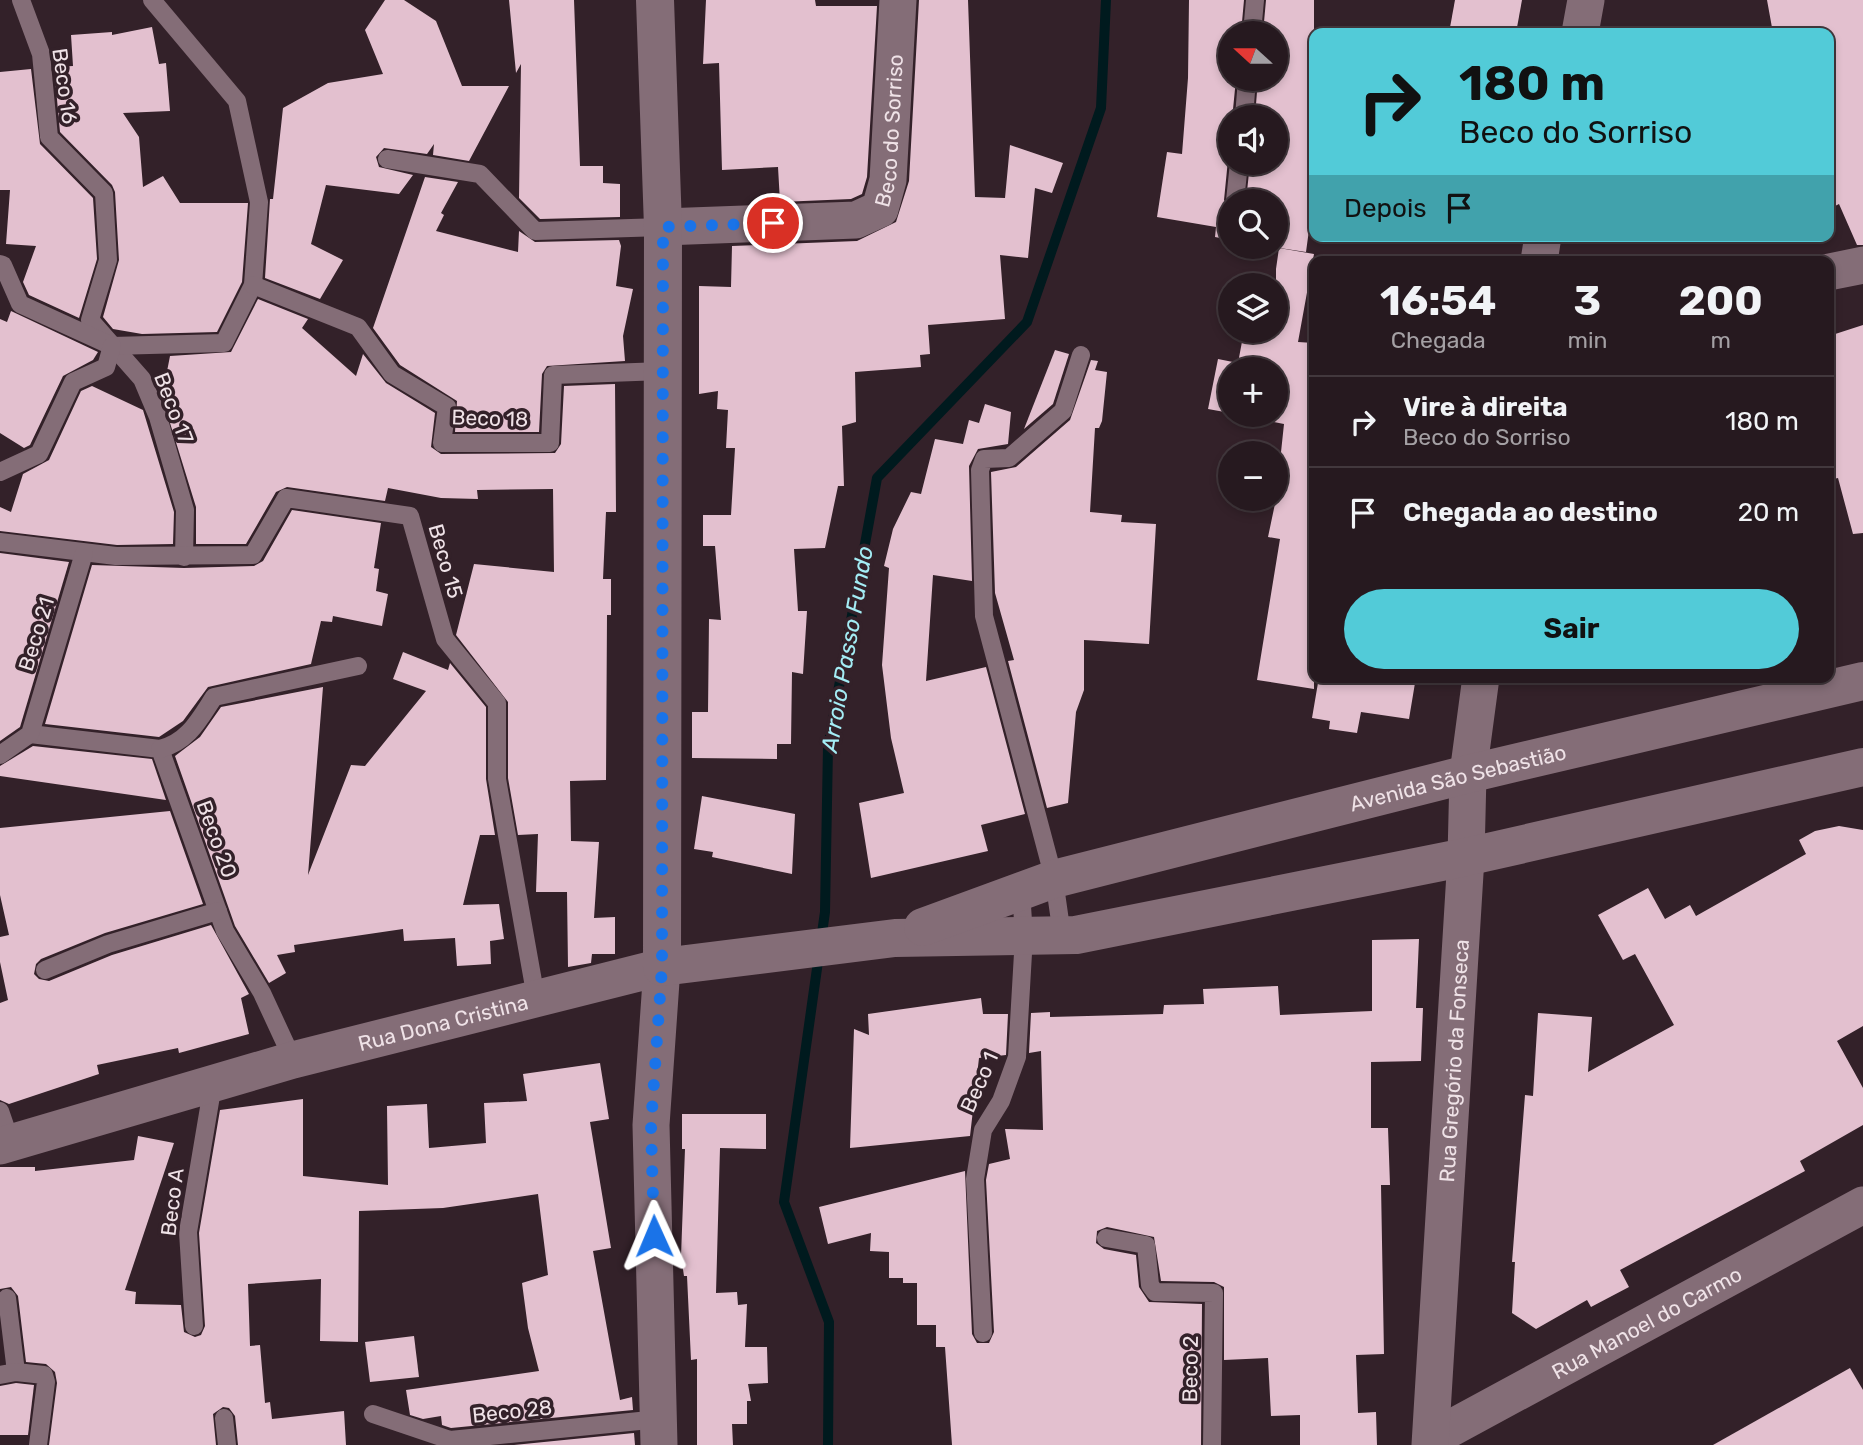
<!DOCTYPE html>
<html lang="pt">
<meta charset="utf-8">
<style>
:root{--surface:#26191f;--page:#32262c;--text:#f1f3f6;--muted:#a4a0a4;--line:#42383d;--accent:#52cbd8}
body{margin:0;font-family:Rubik,sans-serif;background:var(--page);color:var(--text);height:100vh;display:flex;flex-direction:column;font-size:26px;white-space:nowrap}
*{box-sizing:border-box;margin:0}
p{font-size:23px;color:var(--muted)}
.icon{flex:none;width:38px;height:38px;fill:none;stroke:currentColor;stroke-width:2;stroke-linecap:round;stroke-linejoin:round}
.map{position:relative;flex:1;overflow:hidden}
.side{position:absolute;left:1309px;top:256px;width:525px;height:427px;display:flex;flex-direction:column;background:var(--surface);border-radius:14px;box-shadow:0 4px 10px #0003,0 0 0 2px var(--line)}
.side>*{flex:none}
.top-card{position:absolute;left:1309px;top:28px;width:525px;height:214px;border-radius:14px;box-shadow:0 4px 10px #0003,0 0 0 2px var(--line);background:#52cbd8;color:#111;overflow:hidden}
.needle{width:46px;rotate:291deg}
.fabs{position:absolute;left:1218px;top:21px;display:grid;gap:14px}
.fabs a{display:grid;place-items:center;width:70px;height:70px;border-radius:50%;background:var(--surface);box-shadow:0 4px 10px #0003,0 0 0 2px var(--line);font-size:35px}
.pin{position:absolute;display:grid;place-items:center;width:60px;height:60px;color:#fff;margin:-30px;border:4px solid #fff;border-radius:50%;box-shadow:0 2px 7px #0007}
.me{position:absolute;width:77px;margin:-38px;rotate:359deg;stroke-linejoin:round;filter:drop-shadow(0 0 5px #0008)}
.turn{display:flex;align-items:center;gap:24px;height:147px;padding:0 35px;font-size:32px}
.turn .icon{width:91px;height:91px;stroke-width:2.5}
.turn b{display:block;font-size:49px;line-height:60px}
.then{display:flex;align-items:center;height:66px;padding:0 35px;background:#0003;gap:14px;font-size:26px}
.eta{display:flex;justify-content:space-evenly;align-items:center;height:119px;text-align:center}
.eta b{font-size:42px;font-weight:700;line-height:49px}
.button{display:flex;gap:14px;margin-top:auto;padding:14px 35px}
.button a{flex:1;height:80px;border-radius:42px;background:var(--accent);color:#111;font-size:28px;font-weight:700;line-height:80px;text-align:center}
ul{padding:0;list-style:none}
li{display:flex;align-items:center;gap:21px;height:91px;padding:0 35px;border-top:2px solid var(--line)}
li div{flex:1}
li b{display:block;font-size:26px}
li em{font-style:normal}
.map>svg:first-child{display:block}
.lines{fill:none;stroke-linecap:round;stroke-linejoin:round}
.stream{stroke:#001a1e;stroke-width:10}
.building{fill:#e3c0cf}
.service{stroke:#846d77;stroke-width:18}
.minor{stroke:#846d77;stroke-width:37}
.tertiary{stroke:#846d77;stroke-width:38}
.route{stroke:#1a73e8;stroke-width:12;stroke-dasharray:0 21.6}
.labels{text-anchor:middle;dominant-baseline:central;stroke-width:7;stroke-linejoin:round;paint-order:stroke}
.street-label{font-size:21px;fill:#efe2e7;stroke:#332129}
.water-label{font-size:23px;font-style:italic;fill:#a4edf5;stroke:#332129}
</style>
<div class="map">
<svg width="1863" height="1445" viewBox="0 0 1863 1445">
<rect width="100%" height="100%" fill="#332129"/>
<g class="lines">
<path class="stream" d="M828,1445L829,1322L784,1202L825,912L828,747L877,478L1027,322L1101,108L1106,0"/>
</g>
<g class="building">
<path d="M385,0H404L436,21L462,86H509L469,161L433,155L434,144L427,154L384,148L376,157L379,167L413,175L399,194L326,185L311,244L343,260L320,299L265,278L270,199H273L283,108L328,83L383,74L365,30Z"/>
<path d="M509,0H574L580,166H603V183L620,184V217L540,219L519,198L521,64L516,73Z"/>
<path d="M706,0H815L816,6H877L867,177L862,194L851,199L780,202L778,167L722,170L719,63L703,64Z"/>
<path d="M919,0H968L975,197L1005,198L1010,145L1063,163L1052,193L1035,188L1028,258L1000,255L1005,319L928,325L930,354L920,355L921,367L855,372L856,422L842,426L844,486H838L825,548L794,549L798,611H807L803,674L792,672L791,744H777V759L692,758V712H708L709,619L721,620L715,546H703V515H731L735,448H726L728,410L717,409L718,391L699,394V286L731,287L732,246L857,241L896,222L909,181Z"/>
<path d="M1189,0H1244L1241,33H1230V79H1236L1224,200L1230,211V240L1215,237L1216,227L1157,217L1167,152L1182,154L1188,78Z"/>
<path d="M1266,0H1314V193L1306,252L1273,247H1276V201H1246L1250,163H1276V117H1255L1258,79H1276V33H1263Z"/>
<path d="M1455,0H1522L1516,33H1449Z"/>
<path d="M1767,0H1863V245H1857L1839,204L1829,209V33H1773Z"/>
<path d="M152,27L159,64L166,63L170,111L123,113L139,137L143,187L163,176L180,203H248L242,282L217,332L142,334L113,329L103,317L119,260L115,192L112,185L60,132L54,67L73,66L71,35L112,32V35Z"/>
<path d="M31,69L40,144L93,198L97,259L79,318L29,295L23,282L36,246L6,244L10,190H0V72Z"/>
<path d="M425,177L458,182L441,213L444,215L436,231L518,252L519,231L535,242L619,240L621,246L616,286L633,289L623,336L625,361L547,366L542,374L539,432H455L457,401L400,365L373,328Z"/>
<path d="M1279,248L1314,254L1298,342L1314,343V689L1257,680L1280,539L1268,537L1276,499L1284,424L1237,415H1276V369H1230V413L1208,409L1218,359L1238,363L1244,331H1276V269Z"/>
<path d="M258,299L308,319L302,328L356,376L363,354L386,383L435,413L431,447L441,454L555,453L561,444L564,386L615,384L616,512H606L603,579H611V615H607L606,780L570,781L571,841L599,842L594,918L615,917V954H592L591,963L568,967L567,892H536L538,834L518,835L508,778V702L456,635L474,564L554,572L553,489L477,490L478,499L441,498L388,488L385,501L287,487L276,492L246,544H196V507L162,397L170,356L231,352Z"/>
<path d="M11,311L98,352L93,360L63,376L30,445L24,448L0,433V319L7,322Z"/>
<path d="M1863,325V533L1853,534L1838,478L1829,480V336Z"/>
<path d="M1055,350L1069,354L1053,404L1024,429Z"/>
<path d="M1091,360L1098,361L1095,370L1107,372L1102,421L1099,428H1095L1090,512L1122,515L1121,522L1156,524L1149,644L1084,640V690L1076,712L1068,803L1047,808L1008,661L1014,660L995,593L991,472L1016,467L1070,420Z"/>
<path d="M92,386L143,410L174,512L173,544L117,545L0,531V507L11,512L23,474L49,460L81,391Z"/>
<path d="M985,404L1011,412L1008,444L978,449L969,466L972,581L933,575L926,681L986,667L1025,814L981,825L988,851L871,878L859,803L904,793L891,738L882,665L889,568L884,566L893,529L911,492L921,494L935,439L963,444L969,420L979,423Z"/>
<path d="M292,510L381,523L374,568L379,569L376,591L388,594L382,626L333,616L332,622L321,621L311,664L208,687L183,721L159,737L45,724L92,565L184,568L254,566L263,561Z"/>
<path d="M0,553L69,562L20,727L0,741Z"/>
<path d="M403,652L448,670L450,663L486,707V779L495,835H480L463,905L499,904L504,939L490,941L491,964L457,966L455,938L404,941L403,929L294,945L295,952L277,955L286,973L269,983L235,926L175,756L200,737L221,707L323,687L308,875L351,765L365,766L426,691L393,679Z"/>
<path d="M1319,677H1416L1409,719L1361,712L1357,733L1329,729L1330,721L1312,718Z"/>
<path d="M33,746L152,759L166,800L0,776V766Z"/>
<path d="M702,796L795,814L792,874L712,857L713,852L694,849Z"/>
<path d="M170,811L203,904L105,933L41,959L36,964L34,974L39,979L49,981L112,955L211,925L249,994L241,998L249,1034L179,1053L178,1048L97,1065L99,1074L9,1104L0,1100V1003L8,1000L0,962V937L9,935L0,895V828Z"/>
<path d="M1839,826L1863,830V1026L1837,1041L1863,1088V1125L1800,1161L1805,1171L1620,1270L1629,1287L1591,1307L1587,1300L1536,1329L1512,1313L1515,1262H1512L1525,1095L1533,1096L1538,1013L1592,1017L1588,1072L1674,1025L1635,954L1623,960L1598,915L1648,888L1665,919L1690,905L1696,916L1806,854L1799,840L1815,831Z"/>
<path d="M1419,939L1416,1008H1423L1421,1061L1371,1062V1128H1388L1390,1185H1381L1384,1354L1356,1355L1358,1413L1376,1412L1377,1445H1300V1415L1271,1416L1268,1358L1224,1360V1287L1214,1282L1161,1281L1154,1237L1107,1227L1097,1231L1096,1243L1104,1249L1136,1255L1139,1287L1149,1302L1202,1304L1201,1445H952L945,1347H936V1325H917V1283H903V1278H889V1252L870,1251L871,1233L828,1244L819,1207L965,1171L972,1334L977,1343H989L994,1332L986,1180L989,1164L1010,1159L1005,1129L1043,1130L1041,1051L1029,1053L1031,1013L1050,1012V1017L1163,1014L1164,1005L1204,1004L1203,989L1278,986L1280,1015L1372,1011V940Z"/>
<path d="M981,998L983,1014H1008L1006,1055L979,1058L970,1136L850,1148L854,1029L869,1035L868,1014Z"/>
<path d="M600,1063L609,1119L590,1122L611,1248L593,1251L620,1400L632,1397L633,1410L451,1428L442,1425L441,1416L423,1419L410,1415L406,1390L539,1371L528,1328L522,1283L548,1275L538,1194L443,1208L359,1211L358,1342L320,1341L321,1279L248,1284L250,1346L260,1345L265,1403L270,1402L272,1419L344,1411L346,1445H238L235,1416L229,1408L223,1407L213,1414L216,1445H49L57,1383L55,1372L46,1364L26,1362L18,1296L11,1287L0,1289V1167H35V1171L134,1160L138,1136L174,1143L125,1290L136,1292L135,1304L181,1305L184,1332L195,1337L201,1335L205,1326L199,1233L220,1110L303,1099V1176L388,1185L387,1106L427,1104L429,1148L486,1143L484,1103L527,1101L523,1074Z"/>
<path d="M682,1114H766V1149L720,1148L716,1293L737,1292L738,1305L747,1304L745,1347H767L768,1383L748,1384L751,1401H747V1424H732L733,1445H697V1359L691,1360L687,1276H684L681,1256L685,1149H682Z"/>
<path d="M414,1336L419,1377L370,1382L365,1342Z"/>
<path d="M1850,1368L1863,1390V1445H1713Z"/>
<path d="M16,1383L34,1385L28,1435H0V1386Z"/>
<path d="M634,1433L635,1445H514Z"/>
</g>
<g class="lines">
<g class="service">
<path d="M21,0L41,54L49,137L104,193L108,260L90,320L142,379L158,417L185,510L184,557"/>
<path d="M1252,33L1255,0"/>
<path d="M1244,117L1247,79"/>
<path d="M387,159L480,174L535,231L663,227"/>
<path d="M1235,201L1239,163"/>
<path d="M0,264L3,265L20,304L112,346L224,343L253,285L259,202L237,101L152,0"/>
<path d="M253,285L358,327L392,374L447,407L442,443H550L553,375L663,371"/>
<path d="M0,472L39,454L73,382L106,367L112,346"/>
<path d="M0,542L116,556L253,555L286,498L410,516L445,639L497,703V779L536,998"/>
<path d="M30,734L160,749L225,931L262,993L293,1060"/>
<path d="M160,749C188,742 199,720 214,697L358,666"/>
<path d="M0,755L30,734L84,553"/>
<path d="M1062,935L1054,879L984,616L980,470L984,459L1009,458L1063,411L1081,355"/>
<path d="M45,970L108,944L218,911"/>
<path d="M0,1111L11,1143"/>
<path d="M1106,1238L1146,1245L1150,1285L1155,1292L1214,1293L1212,1445"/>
<path d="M7,1298L16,1372"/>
<path d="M194,1326L188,1232L213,1084"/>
<path d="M983,1333L975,1179L983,1130L1001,1101L1017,1057L1024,936L1021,891"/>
<path d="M0,1375L16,1372L44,1375L46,1382L38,1445"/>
<path d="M373,1414L450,1440L659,1419"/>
<path d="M224,1418L227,1445"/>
</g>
<g class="minor">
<path d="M1580,33L1586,0"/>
<path id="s1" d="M663,227L856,220L880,209L888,180L898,0"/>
<path d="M1539,261L1543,236"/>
<path d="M1829,272L1863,265"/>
<path id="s2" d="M0,1146L293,1060L662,967L651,1125L659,1445"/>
<path id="s3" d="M1431,1439L1863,1205"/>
<path id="s4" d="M1430,1445L1466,857L1468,774L1481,677"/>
</g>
<g class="tertiary">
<path d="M655,0L663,227L662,967L895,938L1076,935L1466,857L1863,767"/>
<path id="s5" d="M923,927L1054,879L1468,774L1863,681"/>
</g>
</g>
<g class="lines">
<path class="route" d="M654,1236L651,1125L662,967L663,227L773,223"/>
</g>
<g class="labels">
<g class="street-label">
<text transform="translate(65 86) rotate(82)">Beco 16</text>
<text stroke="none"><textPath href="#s1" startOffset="299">Beco do Sorriso</textPath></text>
<text transform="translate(174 408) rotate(69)">Beco 17</text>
<text transform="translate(490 418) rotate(2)">Beco 18</text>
<text transform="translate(446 561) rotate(74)">Beco 15</text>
<text transform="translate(36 634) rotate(-73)">Beco 21</text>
<text stroke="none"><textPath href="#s5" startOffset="556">Avenida São Sebastião</textPath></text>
<text transform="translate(217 839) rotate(70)">Beco 20</text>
<text stroke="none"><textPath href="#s2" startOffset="460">Rua Dona Cristina</textPath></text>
<text stroke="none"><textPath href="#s4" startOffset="385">Rua Gregório da Fonseca</textPath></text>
<text transform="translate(979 1082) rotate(-66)">Beco 1</text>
<text transform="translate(172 1202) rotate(-83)">Beco A</text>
<text stroke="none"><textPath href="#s3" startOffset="245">Rua Manoel do Carmo</textPath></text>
<text transform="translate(1190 1369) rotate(-89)">Beco 2</text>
<text transform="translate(512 1411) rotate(-6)">Beco 28</text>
</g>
<g class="water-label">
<text transform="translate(847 649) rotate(-80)">Arroio Passo Fundo</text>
</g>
</g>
</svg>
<div class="fabs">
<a><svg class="needle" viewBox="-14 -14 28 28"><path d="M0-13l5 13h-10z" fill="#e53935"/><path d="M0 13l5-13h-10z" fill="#a4a0a4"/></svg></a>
<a><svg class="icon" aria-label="sound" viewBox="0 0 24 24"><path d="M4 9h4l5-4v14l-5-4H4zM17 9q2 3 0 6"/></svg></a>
<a><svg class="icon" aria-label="search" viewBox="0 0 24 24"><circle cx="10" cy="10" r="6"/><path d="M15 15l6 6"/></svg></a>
<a><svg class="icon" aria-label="layers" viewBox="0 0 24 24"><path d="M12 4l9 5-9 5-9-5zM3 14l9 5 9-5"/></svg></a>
<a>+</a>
<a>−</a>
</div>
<div class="pin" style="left:773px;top:223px;background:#d93025"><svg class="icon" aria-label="arrive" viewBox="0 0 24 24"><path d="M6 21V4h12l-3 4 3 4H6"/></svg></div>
<svg class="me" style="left:654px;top:1236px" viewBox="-20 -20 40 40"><path d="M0-17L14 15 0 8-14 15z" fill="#1a73e8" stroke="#fff" stroke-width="4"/></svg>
<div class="top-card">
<div class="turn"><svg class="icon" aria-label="right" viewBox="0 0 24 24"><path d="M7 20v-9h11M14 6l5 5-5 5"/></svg><div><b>180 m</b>Beco do Sorriso</div></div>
<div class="then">Depois<svg class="icon" aria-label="arrive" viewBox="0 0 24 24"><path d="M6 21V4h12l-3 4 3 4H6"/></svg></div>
</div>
<section class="side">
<div class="eta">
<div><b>16:54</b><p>Chegada</p></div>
<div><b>3</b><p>min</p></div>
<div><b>200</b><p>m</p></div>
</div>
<ul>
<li><svg class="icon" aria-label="right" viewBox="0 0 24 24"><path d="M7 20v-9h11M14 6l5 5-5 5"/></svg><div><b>Vire à direita</b><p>Beco do Sorriso</p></div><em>180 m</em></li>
<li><svg class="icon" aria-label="arrive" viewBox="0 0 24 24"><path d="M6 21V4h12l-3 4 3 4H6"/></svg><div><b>Chegada ao destino</b></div><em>20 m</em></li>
</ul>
<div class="button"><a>Sair</a></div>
</section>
</div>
